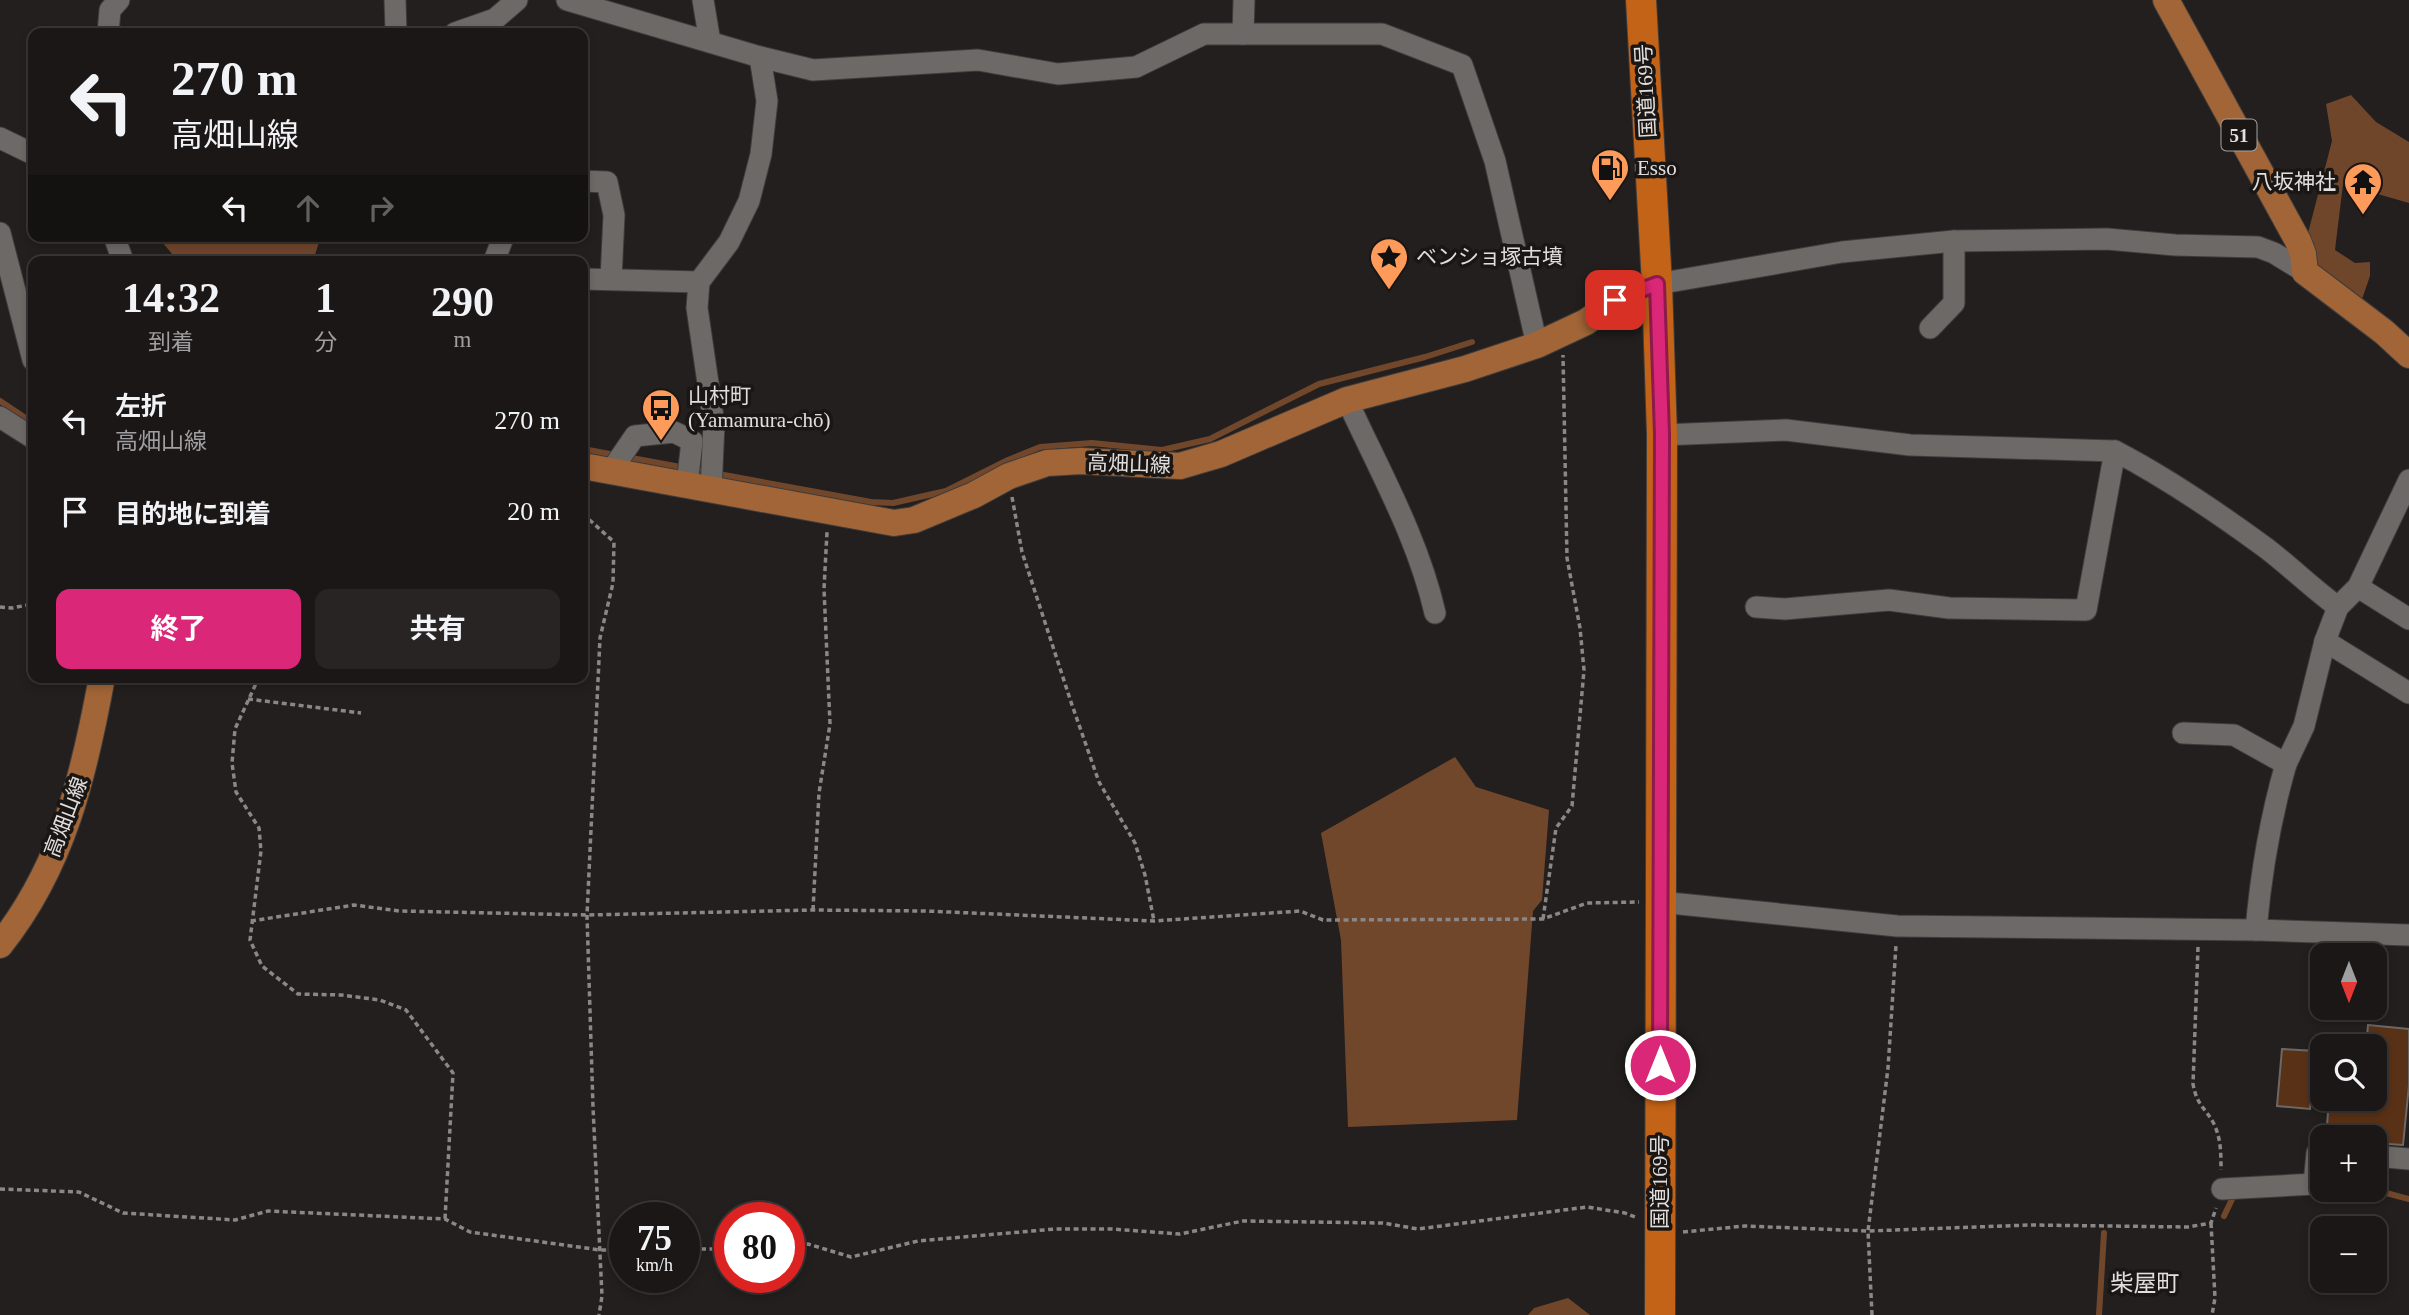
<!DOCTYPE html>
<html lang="ja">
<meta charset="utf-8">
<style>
:root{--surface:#1a1716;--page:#272423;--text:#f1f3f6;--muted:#9f9fa1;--line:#383635;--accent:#db2777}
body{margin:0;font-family:"Times New Roman","Noto Sans JP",serif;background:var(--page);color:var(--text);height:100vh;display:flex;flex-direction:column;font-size:26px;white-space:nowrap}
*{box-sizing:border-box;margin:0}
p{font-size:23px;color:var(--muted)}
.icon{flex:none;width:38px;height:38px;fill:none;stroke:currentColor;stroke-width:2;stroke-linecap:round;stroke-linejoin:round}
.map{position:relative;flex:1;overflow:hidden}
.details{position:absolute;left:28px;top:256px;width:560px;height:427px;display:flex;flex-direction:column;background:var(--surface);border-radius:14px;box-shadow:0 4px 10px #0003,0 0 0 2px var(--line)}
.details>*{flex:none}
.hud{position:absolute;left:28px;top:28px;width:560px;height:214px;border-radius:14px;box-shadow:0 4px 10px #0003,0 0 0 2px var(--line);background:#1a1716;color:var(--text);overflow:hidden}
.needle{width:46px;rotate:180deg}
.controls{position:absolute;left:2310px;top:943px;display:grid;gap:14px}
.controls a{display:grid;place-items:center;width:77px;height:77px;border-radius:14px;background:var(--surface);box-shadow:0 4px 10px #0003,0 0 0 2px var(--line);font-size:35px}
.speed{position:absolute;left:609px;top:1202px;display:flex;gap:14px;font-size:35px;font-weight:700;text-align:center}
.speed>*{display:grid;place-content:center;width:91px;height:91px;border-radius:50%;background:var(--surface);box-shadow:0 4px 10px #0003,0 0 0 2px var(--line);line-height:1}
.speed small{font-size:18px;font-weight:400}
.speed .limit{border:10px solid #d22;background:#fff;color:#111}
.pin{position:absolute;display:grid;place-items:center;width:60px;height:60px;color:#fff;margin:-30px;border-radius:14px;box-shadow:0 4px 10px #0006}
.me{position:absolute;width:77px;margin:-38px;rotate:0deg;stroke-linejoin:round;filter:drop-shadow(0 0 5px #0008)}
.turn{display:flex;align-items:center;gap:24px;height:147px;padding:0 28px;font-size:32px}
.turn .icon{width:91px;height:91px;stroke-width:2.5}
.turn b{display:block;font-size:49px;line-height:60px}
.lanes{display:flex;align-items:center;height:66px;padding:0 28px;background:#0003;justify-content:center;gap:35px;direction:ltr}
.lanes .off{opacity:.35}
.eta{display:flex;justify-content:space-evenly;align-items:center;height:119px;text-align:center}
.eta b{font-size:42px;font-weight:700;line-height:49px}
.button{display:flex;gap:14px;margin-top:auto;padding:14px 28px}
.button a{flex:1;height:80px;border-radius:14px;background:var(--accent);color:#fff;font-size:28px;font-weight:700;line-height:80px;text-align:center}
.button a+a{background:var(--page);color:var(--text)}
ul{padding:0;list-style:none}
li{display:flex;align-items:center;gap:21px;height:91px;padding:0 28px}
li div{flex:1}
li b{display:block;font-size:26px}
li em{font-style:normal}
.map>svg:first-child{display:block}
.forest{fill:#70462b}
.water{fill:#71472c}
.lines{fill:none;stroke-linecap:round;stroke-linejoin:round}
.stream{stroke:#71472c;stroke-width:6}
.building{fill:#593116;stroke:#6c6866;stroke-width:2}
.minor-casing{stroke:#3f3c3b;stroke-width:23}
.major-casing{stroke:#3f3c3b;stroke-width:28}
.highway-casing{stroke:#3f3c3b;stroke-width:32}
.path{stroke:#8a8786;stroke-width:3.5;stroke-dasharray:5 3.5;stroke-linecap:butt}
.minor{stroke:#6d6967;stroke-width:21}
.major{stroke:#a16537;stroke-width:26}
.highway{stroke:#c36317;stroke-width:30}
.route-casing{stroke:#8e194d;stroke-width:18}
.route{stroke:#db2777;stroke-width:12}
.labels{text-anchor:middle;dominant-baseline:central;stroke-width:7;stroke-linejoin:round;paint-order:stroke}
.shield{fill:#191614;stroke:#a5a2a1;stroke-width:2}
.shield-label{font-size:19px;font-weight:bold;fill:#e1dedd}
.street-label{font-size:21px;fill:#e1dedd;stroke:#191614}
.poi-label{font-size:21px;fill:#e1dedd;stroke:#191614;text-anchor:start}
.neighbourhood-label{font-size:23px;fill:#e1dedd;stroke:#191614}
</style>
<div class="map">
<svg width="2409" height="1315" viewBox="0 0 2409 1315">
<rect width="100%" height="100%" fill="#221f1e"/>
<g class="forest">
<path d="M2351,95L2376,122L2409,142V203L2343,184L2335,250L2355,263L2370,262V276L2361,302L2320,273L2308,233L2332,141L2326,104Z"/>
<path d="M157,236H321L313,261H178Z"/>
<path d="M1568,1298L1590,1315H1528L1534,1308Z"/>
</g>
<path class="water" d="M1455,757L1476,787L1549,810L1542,900L1533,911L1517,1120L1348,1127L1341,940L1321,833Z"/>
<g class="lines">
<g class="stream">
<path d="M0,401L33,423"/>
<path d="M583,449L615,455"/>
<path d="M626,457L871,502L893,503L946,491L1008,460L1040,447L1092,443L1162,450L1210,439L1319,384L1425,357L1472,342"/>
<path d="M2375,1190L2409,1199"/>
<path d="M2224,1216L2235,1193"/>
<path d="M2099,1315L2104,1233"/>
</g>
</g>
<g class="building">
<path d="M2368,1025L2409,1029V1085L2403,1145L2375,1143V1138H2326L2329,1100L2361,1102V1099H2375V1046H2366Z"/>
<path d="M2282,1049L2316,1051L2310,1109L2277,1106Z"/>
</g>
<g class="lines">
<defs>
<g id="minor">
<path d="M395,0L396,33"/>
<path d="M567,0L760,57L813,70L978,60L1058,74L1136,67L1204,34H1382L1462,65L1495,161L1537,345"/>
<path d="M703,0L710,42"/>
<path d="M108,33L110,10L119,0"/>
<path d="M455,33L495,19L517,0"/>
<path d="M1243,34L1244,0"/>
<path d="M0,138L33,154"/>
<path d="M583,181L607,182L614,215L611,279"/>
<path d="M0,233L33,360"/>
<path d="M114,236L123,261"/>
<path d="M494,261L503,238L502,236"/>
<path d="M583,279L699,282"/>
<path d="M1657,284L1842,252L1954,241L2107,239L2175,245L2258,247L2274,253L2305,272"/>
<path d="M1930,328L1954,303V241"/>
<path d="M1347,400C1379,470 1418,538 1435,613"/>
<path d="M0,417L33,438"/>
<path d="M1662,435L1786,430L1910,445L2115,451C2165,477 2221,515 2266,548C2291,567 2313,589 2338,607"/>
<path d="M611,471L635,436L674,432L692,441L687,485"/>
<path d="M2409,480L2358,587L2338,607L2325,641L2409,693"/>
<path d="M711,490L714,424L697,308L699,282L729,242L749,201L761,154L767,101L760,57"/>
<path d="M2358,587L2409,619"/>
<path d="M1756,607L1785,609L1889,600L1949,608L2086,610L2115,451"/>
<path d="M2183,733L2234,735L2286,764C2270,819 2261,873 2256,930"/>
<path d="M2286,764L2304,726L2325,641"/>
<path d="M1660,902L1897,926L2256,930L2409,935"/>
<path d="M2375,1156L2409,1159"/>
<path d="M2222,1189L2314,1184L2317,1153L2322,1154"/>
</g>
<g id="major">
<path d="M2166,0L2298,241L2303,254L2305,272L2384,332L2409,355"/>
<path d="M583,466L894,523L914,520L974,495L1009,476L1047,463L1081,461L1180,466L1221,454L1347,400L1465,369L1537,345L1586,322L1615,301L1657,284"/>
<path d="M0,945C63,866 84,775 102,677"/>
</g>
<path id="highway" d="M1641,0L1657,284L1662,435L1660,1315"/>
</defs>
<use href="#minor" class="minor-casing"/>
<use href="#major" class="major-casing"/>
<use href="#highway" class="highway-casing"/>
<g class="path">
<path d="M1012,497L1022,552L1071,702L1099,782L1135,843L1145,875L1154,921"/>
<path d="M583,514L614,542L613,583L600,638L587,915L593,1107L602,1296L599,1315"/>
<path d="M0,607L12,608L33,604"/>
<path d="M259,677L235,729L232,763L236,792L259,828L261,851L250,940L262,966L298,994L341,995L380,1000L406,1010L453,1073L445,1219"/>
<path d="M248,699L361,713"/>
<path d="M813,910L819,793L830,724L824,589L827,532"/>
<path d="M1543,919L1556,828L1572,806L1584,670L1580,628L1567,558L1563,355"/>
<path d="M251,921L354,905L399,911L587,915L813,910L926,911L1154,921L1300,911L1323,920L1543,919L1587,903L1639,902"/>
<path d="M2198,947L2193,1084C2197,1106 2205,1107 2214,1124C2221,1139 2221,1153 2221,1170"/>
<path d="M0,1189L79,1192L123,1213L235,1220L268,1211L445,1219L470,1232L600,1250H625"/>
<path d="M2211,1223L2215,1298L2212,1315"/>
<path d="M1683,1232L1745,1226L1868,1231L2030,1225L2188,1227L2211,1223L2216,1208"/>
<path d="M789,1246L808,1244L851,1257L918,1241L1055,1229H1111L1180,1234L1243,1221L1383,1223L1418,1229L1587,1207L1625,1213L1635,1217"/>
<path d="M684,1249H730"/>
<path d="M1872,1315L1868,1231L1888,1068L1896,945"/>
</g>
<use href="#minor" class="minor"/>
<use href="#major" class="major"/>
<use href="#highway" class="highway"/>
</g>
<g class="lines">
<defs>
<path id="route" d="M1615,300L1657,284L1662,435L1660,1065"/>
</defs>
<use href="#route" class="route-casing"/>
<use href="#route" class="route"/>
</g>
<defs>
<symbol id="fuel-pin" viewBox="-11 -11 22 30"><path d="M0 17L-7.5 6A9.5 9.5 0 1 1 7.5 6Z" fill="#ff9b5a" stroke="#191614"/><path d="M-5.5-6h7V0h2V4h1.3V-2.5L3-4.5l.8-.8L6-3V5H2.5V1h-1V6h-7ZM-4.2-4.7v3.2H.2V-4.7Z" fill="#111"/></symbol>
<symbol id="temple-pin" viewBox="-11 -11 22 30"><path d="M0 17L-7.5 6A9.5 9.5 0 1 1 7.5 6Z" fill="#ff9b5a" stroke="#191614"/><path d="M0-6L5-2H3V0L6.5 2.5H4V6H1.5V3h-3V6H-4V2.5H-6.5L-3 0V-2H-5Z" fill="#111"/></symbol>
<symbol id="sight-pin" viewBox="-11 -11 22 30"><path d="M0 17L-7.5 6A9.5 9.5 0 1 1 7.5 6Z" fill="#ff9b5a" stroke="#191614"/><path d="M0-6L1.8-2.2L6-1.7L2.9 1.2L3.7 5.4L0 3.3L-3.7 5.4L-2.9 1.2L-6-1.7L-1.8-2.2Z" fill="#111"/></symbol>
<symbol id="bus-pin" viewBox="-11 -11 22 30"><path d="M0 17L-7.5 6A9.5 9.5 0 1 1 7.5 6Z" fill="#ff9b5a" stroke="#191614"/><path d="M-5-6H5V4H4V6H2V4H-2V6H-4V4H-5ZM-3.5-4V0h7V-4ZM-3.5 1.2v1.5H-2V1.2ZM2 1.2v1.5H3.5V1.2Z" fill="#111"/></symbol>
</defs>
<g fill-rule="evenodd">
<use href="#fuel-pin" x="1588" y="146" width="44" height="60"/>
<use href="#temple-pin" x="2341" y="160" width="44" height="60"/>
<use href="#sight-pin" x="1367" y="235" width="44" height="60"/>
<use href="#bus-pin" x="639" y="386" width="44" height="60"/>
</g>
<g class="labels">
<rect class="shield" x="2221.5" y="119.5" width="35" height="31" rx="5"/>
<g class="shield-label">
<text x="2239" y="135">51</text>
</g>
<g class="street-label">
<text transform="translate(1646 91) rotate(-93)">国道169号</text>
<text transform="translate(1129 464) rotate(2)">高畑山線</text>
<text transform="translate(66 817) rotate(-69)">高畑山線</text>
<text transform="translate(1660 1182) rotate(-90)">国道169号</text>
</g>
<g class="poi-label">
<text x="1637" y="168">Esso</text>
<text x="2336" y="182" text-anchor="end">八坂神社</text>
<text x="1416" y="257">ベンショ塚古墳</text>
<text x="688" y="396">山村町<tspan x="688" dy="24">(Yamamura-chō)</tspan></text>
</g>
<g class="neighbourhood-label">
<text x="2145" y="1283">柴屋町</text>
</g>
</g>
</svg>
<div class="controls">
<a><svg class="needle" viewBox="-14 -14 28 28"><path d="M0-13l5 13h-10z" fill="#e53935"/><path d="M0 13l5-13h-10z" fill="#9f9fa1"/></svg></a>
<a><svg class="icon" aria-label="search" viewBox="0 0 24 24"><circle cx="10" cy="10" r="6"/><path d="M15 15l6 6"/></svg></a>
<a>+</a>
<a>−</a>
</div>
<div class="speed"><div>75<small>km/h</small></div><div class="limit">80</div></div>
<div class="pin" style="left:1615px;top:300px;background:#d93025"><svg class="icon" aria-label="arrive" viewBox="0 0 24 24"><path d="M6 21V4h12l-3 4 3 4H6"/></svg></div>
<svg class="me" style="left:1660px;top:1065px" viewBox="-20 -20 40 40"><circle r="17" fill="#db2777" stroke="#fff" stroke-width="3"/><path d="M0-11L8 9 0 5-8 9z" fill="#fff"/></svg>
<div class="hud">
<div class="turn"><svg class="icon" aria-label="left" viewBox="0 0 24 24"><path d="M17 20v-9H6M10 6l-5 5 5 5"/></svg><div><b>270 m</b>高畑山線</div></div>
<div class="lanes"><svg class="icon" aria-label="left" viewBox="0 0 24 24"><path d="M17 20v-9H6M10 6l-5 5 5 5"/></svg><svg class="icon off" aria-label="ahead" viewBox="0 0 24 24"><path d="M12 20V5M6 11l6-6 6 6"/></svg><svg class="icon off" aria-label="right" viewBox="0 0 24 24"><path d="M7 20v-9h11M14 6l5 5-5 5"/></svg></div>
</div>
<section class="details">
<div class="eta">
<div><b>14:32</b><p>到着</p></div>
<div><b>1</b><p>分</p></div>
<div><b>290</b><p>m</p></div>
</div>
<ul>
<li><svg class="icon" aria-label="left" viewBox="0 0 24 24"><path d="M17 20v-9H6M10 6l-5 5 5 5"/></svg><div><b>左折</b><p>高畑山線</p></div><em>270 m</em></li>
<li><svg class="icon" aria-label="arrive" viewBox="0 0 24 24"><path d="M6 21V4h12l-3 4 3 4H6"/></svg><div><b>目的地に到着</b></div><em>20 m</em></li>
</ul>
<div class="button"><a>終了</a><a>共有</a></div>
</section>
</div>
